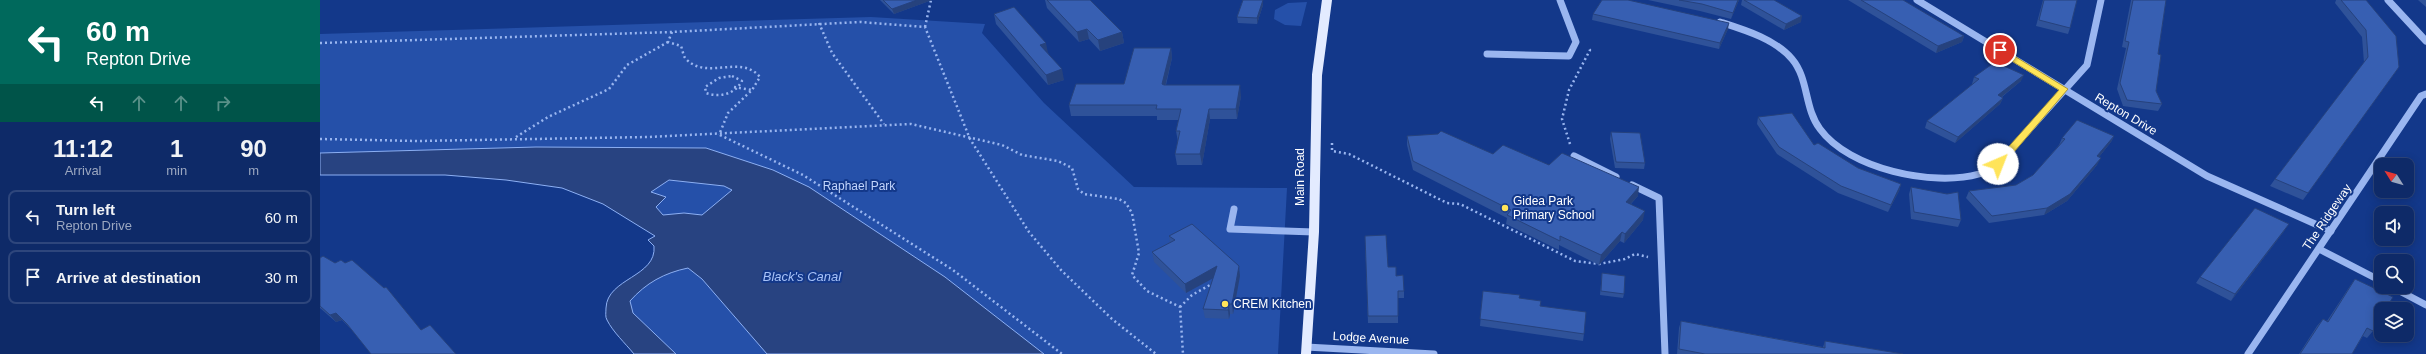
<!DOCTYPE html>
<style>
:root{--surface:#0e2a68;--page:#1c3671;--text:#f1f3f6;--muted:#9ba7c0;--line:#2e467c}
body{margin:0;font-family:Helvetica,sans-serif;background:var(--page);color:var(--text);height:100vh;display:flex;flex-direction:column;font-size:15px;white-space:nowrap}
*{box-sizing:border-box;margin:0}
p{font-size:13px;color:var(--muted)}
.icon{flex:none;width:22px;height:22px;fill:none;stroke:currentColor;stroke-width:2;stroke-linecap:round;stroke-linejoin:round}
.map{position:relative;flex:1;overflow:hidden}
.details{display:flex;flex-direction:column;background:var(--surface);width:320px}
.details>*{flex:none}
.top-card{background:#00695c;color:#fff;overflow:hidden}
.needle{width:26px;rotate:307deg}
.fabs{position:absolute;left:2054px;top:158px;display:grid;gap:8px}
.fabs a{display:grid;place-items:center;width:40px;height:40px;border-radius:8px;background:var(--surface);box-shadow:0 2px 10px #0003,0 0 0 1px var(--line);font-size:20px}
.pin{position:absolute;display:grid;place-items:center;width:34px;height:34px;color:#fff;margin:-17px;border:2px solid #fff;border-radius:50%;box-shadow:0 1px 4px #0007}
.me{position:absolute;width:44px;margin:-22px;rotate:44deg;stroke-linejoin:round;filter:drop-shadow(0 0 3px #0008)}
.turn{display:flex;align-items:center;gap:14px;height:84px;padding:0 20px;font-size:18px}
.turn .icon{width:52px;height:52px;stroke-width:2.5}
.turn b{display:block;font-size:28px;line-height:34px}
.lanes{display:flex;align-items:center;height:38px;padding:0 20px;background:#0003;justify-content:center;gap:20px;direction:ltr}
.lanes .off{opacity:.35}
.eta{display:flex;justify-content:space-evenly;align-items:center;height:68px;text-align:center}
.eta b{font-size:24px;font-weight:800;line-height:28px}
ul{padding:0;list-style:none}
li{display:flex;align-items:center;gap:12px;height:54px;margin:0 8px 6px;padding:0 12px;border:2px solid var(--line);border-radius:8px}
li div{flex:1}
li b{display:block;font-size:15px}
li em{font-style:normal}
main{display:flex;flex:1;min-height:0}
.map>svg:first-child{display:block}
.green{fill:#2550a9}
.water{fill:#284381;stroke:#8caff3;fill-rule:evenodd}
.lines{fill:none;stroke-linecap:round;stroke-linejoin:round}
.path{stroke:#9ab6f0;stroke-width:2.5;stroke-dasharray:2 3;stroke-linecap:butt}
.minor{stroke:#9ab6f0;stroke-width:7}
.major{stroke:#e3ebff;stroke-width:10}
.wall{fill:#2f5299}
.shaded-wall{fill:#26427d}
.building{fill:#375fb2;stroke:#26427d}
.route{fill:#ffe459;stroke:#a6943a}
.poi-dot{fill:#ffe459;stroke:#13388a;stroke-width:1.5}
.labels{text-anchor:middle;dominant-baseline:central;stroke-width:4;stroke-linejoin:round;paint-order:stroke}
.street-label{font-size:12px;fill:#fff;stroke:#13388a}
.park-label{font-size:12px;fill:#c1d4fc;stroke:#13388a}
.poi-label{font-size:12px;fill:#fff;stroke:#13388a;text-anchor:start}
.water-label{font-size:13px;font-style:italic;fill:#a6c1f7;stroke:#13388a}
</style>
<main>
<section class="details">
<div class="top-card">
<div class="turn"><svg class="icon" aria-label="left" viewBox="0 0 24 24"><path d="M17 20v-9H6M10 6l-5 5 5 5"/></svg><div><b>60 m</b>Repton Drive</div></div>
<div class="lanes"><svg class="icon" aria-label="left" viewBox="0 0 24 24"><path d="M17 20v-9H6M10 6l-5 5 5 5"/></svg><svg class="icon off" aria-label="ahead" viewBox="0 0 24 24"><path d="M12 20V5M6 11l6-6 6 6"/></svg><svg class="icon off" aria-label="ahead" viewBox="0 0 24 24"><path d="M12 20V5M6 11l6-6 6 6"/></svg><svg class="icon off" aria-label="right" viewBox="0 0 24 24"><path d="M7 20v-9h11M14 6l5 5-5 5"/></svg></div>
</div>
<div class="eta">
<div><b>11:12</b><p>Arrival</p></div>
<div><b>1</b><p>min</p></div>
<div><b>90</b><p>m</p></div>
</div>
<ul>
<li><svg class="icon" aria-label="left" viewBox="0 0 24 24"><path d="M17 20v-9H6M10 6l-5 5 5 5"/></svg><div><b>Turn left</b><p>Repton Drive</p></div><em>60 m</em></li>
<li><svg class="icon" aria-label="arrive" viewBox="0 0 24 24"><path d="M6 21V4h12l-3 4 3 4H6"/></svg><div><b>Arrive at destination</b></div><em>30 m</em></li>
</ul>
</section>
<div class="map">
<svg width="2106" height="354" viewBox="0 0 2106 354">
<rect width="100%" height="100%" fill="#13388a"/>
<g class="green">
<path d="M987,2L981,26L965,25L954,19L955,10L968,3Z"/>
<path d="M551,17L665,24L662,33L724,103L814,187L967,188L958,354H314C305,343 293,332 287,320C285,317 286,312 286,308C287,278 336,277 334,246L328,240L335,236L283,204L242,188L186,180L125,175H0V34Z"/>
</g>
<path class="water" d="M216,147L386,148L453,170L489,187L625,277L724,354H447L382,279L368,268C344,273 326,283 310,301L313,313L356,354H314C305,343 293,332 287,320C285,317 286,312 286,308C287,278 337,277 334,246L328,240L335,236L283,204L242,188L186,180L125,175H0V153ZM349,180L404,186L412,190L382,215L364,213L343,215L336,207L346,197L331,192Z"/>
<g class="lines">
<g class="path">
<path d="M499,23L512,53L564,124"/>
<path d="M605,27L611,0"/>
<path d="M352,32L348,42L361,46C363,51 363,57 367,60C388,80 421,54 440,77L432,90L408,113L399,135"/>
<path d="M0,43L352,32L540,22L605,27L650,139L709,232L741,270L792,319L836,354"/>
<path d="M412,76L422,81C415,94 400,98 386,93L385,87L399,78Z"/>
<path d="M414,87L432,90"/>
<path d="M400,135L483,175L633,270L742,354"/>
<path d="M196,137L228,117L289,89L307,65L348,42"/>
<path d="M0,139L98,141L328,137L591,124L682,145L702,155L738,161L752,168L758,189L764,194L799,199L806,203L812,213L819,253L812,275L827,291L860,307L863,354"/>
<path d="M1012,143V151L1029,154L1127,203L1140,204L1255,261L1279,264L1305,259L1315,254L1328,257"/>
<path d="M1250,144L1242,119L1249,90L1270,50L1267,48"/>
<path d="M860,307L872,295L890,285"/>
</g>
<g class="minor">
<path d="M1597,0L1887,176L2011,231"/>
<path d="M2068,0L2106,41"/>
<path d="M1400,22C1425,30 1455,39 1472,59C1489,79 1484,108 1500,129C1529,169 1613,187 1659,174C1666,172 1672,168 1678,164L1767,65L1781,0"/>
<path d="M1167,54L1249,56L1256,42L1240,0"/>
<path d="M1254,156L1296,177"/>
<path d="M1312,185L1339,198L1345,354"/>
<path d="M914,209L910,229L994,232"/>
<path d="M1999,249L2061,281"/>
<path d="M2072,287L2106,305"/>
<path d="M986,347L1114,354"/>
<path d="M1928,354L2101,96L2106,94"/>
</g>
<path class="major" d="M986,354L994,232L997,75L1007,0"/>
</g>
<g class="wall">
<path d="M560,0H612L574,14Z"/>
<path d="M725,0H770L802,32L804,43L780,51L769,39L759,42L727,8Z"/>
<path d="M1328,0H1419L1411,19L1380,11Z"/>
<path d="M1422,0H1454L1481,22L1464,30L1421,5Z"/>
<path d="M1528,0H1583L1644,36L1642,42L1616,53Z"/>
<path d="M1723,0H1757L1750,28L1748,34L1716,26Z"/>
<path d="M1811,0H1846L1838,54L1836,91L1842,104L1838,111L1803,106L1797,89L1806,48L1802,47Z"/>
<path d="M2016,0H2046L2079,67L1983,200L1950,186L1955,179L2044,63L2042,37L2015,3Z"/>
<path d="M2098,0H2106V7Z"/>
<path d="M943,5L937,24L918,23L917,17Z"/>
<path d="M674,14L728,53L744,80L728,85L676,24Z"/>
<path d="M1273,14L1408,29L1399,49L1272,20Z"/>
<path d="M851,48L852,58L846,85L921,96L917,119H890L882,165H857L855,154L858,142L856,131L859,120H837V116H751L749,105L804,84Z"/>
<path d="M1654,77L1701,81L1682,97L1683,98L1680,104L1635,143L1605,128L1607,121L1653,84H1652Z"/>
<path d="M1438,117L1494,145L1538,168L1581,184L1579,191L1568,212L1518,193L1457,154L1437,124Z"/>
<path d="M1291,132L1325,163L1324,169L1295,168L1290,139Z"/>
<path d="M1087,136L1173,154L1229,165L1318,196L1311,204L1323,220L1304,243L1300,241L1279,265L1239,245V250L1186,224L1187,218L1093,170L1087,145Z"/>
<path d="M1794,136L1791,142L1779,157L1777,165L1747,201L1724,215L1669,223L1646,198L1649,191L1696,185L1713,175L1739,145L1742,138Z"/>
<path d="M1591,187L1641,220L1638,227L1591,219L1589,194Z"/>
<path d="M1965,230L1911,301L1876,283L1880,277Z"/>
<path d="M849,236L920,276L913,314H910L909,319L885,318L883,309L893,278L866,293L834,262L832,252L850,243Z"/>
<path d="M1045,236L1068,267L1076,276L1084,291V298H1078V323H1048Z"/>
<path d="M0,258L101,330L136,354L31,329L22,320L16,322L0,308Z"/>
<path d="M1282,273L1304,294L1303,298L1280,295Z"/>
<path d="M2035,279L2053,331L2047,338L2043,336L2032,354H1979L1997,326L2003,319L2007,321L2030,286Z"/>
<path d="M1163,291L1199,298L1220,306L1264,334L1263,341L1160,326Z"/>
<path d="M1361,321L1503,347L1505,341L1583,354H1357L1359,328Z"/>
</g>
<g class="shaded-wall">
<path d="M597,0H612L574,14L572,9Z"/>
<path d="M943,0V5L937,24V18Z"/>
<path d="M1418,0H1419L1411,19L1413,13Z"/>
<path d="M1482,16L1481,22L1464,30L1466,24Z"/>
<path d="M1409,23L1408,29L1399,49L1400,43Z"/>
<path d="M767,29L769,39L759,42L757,32Z"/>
<path d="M802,32L804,43L780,51L778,40Z"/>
<path d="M1644,36L1642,42L1616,53L1618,46Z"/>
<path d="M726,43L728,53L720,45Z"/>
<path d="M851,48L852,58L843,95L842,84Z"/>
<path d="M742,69L744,80L728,85L726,75Z"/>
<path d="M1704,75L1701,81L1675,102L1678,95Z"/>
<path d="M920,85L921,96L917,119L916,109Z"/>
<path d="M1683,98L1680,104L1635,143L1638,137Z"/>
<path d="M889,109L890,119L882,165L880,154Z"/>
<path d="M1794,136L1791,142L1774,163L1777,156Z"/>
<path d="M1781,158L1777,165L1747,201L1724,215L1727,208Z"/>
<path d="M1581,184L1579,191L1568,212L1571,205Z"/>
<path d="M1319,187L1318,196L1304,211L1306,202Z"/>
<path d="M1325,211L1323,220L1304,243L1305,234Z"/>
<path d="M1969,224L1965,230L1911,301L1915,294Z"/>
<path d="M1302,232L1300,241L1279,265L1281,255Z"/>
<path d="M897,266L899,275L866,293L865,284Z"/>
<path d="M919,266L920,276L913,314L912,304Z"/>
<path d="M909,304L910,314L909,319L908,310Z"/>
<path d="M16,313L22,320L16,322L10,315Z"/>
</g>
<g class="building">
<path d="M563,0H597L572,9Z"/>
<path d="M727,0H770L802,32L778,40L767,29L757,32Z"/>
<path d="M923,0H943L937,18L917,17Z"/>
<path d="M1282,0H1308L1409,23L1400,43L1273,14Z"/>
<path d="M1359,0H1418L1413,13L1382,4Z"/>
<path d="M1424,0H1454L1482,16L1466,24Z"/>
<path d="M1541,0H1583L1644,36L1618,46Z"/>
<path d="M1724,0H1757L1750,28L1719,20Z"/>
<path d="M1813,0H1846L1838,54L1841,55L1836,91L1842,104L1807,100L1800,83L1809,42L1805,41Z"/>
<path d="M2021,0H2046L2076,36L2079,67L1988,193L1955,179L2048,57L2046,30Z"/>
<path d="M694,7L726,43L720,45L742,69L726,75L674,14Z"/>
<path d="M814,48H851L842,84L844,85H920L916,109H889L880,154H855L860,131H856L861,109H836L837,105H749L756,84H804Z"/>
<path d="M1675,62L1704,75L1678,95L1683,98L1638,137L1607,121L1659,79L1654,77Z"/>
<path d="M1472,113L1494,145L1498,143L1538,168L1581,184L1571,205L1521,186L1459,147L1438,117Z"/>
<path d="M1757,120L1794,136L1777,156L1781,158L1750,194L1727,208L1672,216L1649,191L1696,185L1713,175L1745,139L1742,138Z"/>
<path d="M1121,131L1173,154L1183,145L1229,165L1242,153L1319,187L1306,202L1325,211L1305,234L1302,232L1281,255L1240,236V241L1187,215L1191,210L1093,161L1087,136L1118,134Z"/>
<path d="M1291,132L1320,133L1325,163L1296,162Z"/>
<path d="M1591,187L1627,194L1638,192L1641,220L1594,212Z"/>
<path d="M1935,208L1969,224L1915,294L1880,277Z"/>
<path d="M872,224L919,266L912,304H909L908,310L883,309L897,266L865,284L832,252L855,240L849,236Z"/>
<path d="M1066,235L1068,267H1076V276L1083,275L1084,291H1078V316H1048L1045,236Z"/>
<path d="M3,256L15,263L21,260L25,263L32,260L64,288L66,287L101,330L110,325L136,354H51L27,324L16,313L10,315L0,306V258Z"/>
<path d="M1282,273L1305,276L1304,294L1281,291Z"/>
<path d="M2035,279L2073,297L2066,309H2061V317L2053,331L2047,328L2032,354H1980L2003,319L2008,322Z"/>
<path d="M1163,291L1200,295L1199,298L1221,301L1220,306L1266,312L1264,334L1160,319Z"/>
<path d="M1361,321L1505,348V341L1583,354H1385L1359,349Z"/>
</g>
<path class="route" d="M1677,49H1683L1748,89L1682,166H1675V162L1739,90L1677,52Z"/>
<g class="poi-dot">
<circle cx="1185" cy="208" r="4"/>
<circle cx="905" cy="304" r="4"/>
</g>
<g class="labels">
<g class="street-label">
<text transform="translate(1806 114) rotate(31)">Repton Drive</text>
<text transform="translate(980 177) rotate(-90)">Main Road</text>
<text transform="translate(2007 217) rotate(-56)">The Ridgeway</text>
<text transform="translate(1051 338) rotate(3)">Lodge Avenue</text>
</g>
<g class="park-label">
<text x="539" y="186">Raphael Park</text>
</g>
<g class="poi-label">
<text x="1193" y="201">Gidea Park<tspan x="1193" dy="14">Primary School</tspan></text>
<text x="913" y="304">CREM Kitchen</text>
</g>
<g class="water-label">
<text x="482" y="276">Black's Canal</text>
</g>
</g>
</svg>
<div class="fabs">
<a><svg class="needle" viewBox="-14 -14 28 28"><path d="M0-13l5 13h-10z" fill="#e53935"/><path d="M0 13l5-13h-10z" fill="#9ba7c0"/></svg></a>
<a><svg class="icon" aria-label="sound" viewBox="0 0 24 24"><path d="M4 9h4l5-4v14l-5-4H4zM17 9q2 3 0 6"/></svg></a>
<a><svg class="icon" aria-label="search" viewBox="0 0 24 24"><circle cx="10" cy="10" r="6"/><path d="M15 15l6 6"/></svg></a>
<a><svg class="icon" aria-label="layers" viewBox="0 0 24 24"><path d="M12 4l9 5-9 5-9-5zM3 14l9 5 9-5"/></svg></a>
</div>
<div class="pin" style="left:1680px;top:50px;background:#d93025"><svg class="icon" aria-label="arrive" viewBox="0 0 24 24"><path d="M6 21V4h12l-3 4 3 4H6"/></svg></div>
<svg class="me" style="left:1678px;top:164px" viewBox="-20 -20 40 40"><circle r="19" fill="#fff"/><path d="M0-13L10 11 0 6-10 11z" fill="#ffe459"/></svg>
</div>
</main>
